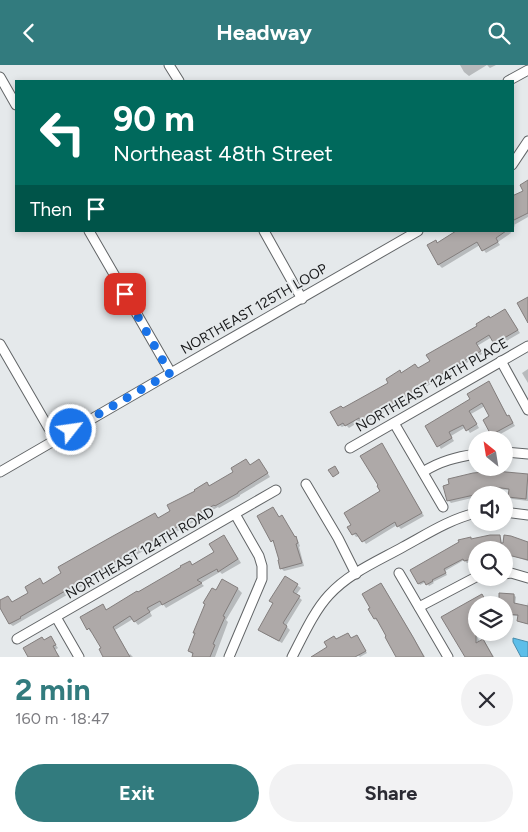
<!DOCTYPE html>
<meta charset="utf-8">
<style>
:root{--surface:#fff;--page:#f2f2f3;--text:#2b2b33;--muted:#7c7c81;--accent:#327b7e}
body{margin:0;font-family:Figtree,sans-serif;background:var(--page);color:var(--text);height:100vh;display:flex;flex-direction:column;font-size:19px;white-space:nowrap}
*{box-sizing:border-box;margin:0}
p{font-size:16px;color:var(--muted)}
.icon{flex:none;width:28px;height:28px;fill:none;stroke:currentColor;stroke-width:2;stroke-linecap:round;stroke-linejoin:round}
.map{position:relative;height:592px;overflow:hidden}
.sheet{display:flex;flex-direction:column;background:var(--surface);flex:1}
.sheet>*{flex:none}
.top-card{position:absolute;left:15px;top:15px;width:499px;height:152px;border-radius:0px;box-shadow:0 2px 8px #0003;background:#00695c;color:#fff;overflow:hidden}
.needle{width:32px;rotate:330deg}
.fabs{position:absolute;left:468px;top:366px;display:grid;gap:10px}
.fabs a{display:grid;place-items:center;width:45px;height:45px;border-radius:50%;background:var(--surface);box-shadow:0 2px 8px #0003;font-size:25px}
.pin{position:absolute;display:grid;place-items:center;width:42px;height:42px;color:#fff;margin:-21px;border-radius:10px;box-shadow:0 2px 8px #0006}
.me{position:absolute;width:55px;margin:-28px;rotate:60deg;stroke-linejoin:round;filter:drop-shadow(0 0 4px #0008)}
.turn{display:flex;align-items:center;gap:18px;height:105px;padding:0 15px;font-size:22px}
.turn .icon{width:65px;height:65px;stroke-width:2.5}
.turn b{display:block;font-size:35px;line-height:42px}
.then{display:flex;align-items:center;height:48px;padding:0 15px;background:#0003;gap:10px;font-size:19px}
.round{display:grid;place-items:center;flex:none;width:52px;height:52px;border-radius:26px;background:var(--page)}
.headline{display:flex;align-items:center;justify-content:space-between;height:85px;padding:0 15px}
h1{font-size:30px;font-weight:700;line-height:38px;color:var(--accent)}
.button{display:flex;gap:10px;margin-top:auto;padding:10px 15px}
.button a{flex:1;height:58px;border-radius:30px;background:var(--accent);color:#fff;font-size:20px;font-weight:700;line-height:58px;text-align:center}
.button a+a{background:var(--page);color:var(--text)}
header{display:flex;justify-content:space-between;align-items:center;height:65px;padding:0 15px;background:var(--accent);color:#fff;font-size:22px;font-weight:700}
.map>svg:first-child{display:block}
.water{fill:#5dbee9;stroke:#488cab}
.shadow{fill:#0003}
.building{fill:#aea9a8;stroke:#837e7d}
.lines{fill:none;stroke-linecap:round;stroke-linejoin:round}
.minor-casing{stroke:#626567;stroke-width:11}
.minor{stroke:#fff;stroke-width:9}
.route{stroke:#1a73e8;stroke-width:9;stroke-dasharray:0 16.2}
.labels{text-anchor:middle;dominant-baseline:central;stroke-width:4;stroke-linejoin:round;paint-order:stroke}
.street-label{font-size:14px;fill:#18191a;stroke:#e5e9eb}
</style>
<header><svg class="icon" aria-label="back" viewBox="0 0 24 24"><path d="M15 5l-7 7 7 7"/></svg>Headway<svg class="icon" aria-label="search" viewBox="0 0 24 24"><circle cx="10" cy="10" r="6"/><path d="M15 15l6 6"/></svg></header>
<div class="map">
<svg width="528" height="592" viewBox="0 0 528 592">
<rect width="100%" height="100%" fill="#e5e9eb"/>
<path class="water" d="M513,573L528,577V592H521L513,577Z"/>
<g class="shadow">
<path d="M460,0H496L490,3L487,0L469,11L464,7Z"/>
<path d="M528,116V152L514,160L515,161L512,163V133L525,126Z"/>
<path d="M459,166H510L511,168L498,177L500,180L486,188L480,180L442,203L439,200L428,181L437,179Z"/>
<path d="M507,248L520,268L498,281L492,272L477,281L482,289L417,327L399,339L365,358L362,355L349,363L346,360L342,362L339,360L343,345L390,318L402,309L418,305L491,254Z"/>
<path d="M528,304V318L522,308Z"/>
<path d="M491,321L508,352L511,354L515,361L495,372L492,369L491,352L485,341L471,349L479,363L470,368L466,362L451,371L454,376L441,384L427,362Z"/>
<path d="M384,383L424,451L401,464L397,460L366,479L360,471L356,472L349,462L382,427Z"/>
<path d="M262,399L270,412L240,430V431L219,443L218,442L197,454V455L13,561L10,559L0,541V537L8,532L13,538L30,528L40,515L44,520L155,449L159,454L209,422L251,401Z"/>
<path d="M495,407L528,410V436L512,434L509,432L510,425L495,424L496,430H476V432L451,438L449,436L445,421Z"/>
<path d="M282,452L298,476L300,481L299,482L304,501L284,506L281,503V495L275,479L272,476L279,453Z"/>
<path d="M499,472L501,473L502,480L528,478V496L510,490H504V485H476V495L467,498L464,495L445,506L447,510L433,517L434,518L429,521L426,517L420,520L411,506L472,475Z"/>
<path d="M227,475L241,498L222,509L220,507L201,518L204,521L166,543L163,539L150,547L152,551L138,560L133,554L115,565L129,590L130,589L133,592H105L103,583L93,566L91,567L88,564L82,552L103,541L107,546L216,487Z"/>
<path d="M285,512L301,523L296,530L302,535L286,561L290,565L282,578L263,568L260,565L274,538Z"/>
<path d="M223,516L238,524L242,528L226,555L228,557L215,592H193V590L189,586Z"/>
<path d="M381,519L383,521L425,592H399L379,555L377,556L375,554L370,544Z"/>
<path d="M481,530L487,540H476V562L473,564L480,577L483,575L485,577L494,592H466L443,552Z"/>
<path d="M514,530L516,532L515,540L527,542L528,537V559L520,557L518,556L519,551L504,550V540H500Z"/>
<path d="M51,573L58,583L55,585L60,592H30L44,576Z"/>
<path d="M358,573L367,588L360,592L358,590L351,592H315L336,575Z"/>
</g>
<g class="building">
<path d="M528,115V148L512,156V131L523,126L520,120Z"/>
<path d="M456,166H506L496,173L498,177L482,186L477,177L438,200L427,180L436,175L437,178Z"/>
<path d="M528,232V258L517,238Z"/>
<path d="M505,244L518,265L494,279L489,270L476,278L481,286L415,325L397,336L398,337L361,357L359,353L345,361L343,358L338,361L330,347L341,341L343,343L388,318L386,314L400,305L401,308L415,299L418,303L430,296L426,290L477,261L476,259L489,251L490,253Z"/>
<path d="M489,316L507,351L509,350L513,358L491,370L483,355L489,351L482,338L469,346L477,359L466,366L463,360L449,367L452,373L437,382L425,361L470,334L467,329Z"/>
<path d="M382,378L422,448L397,462L395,457L362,477L356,468L352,470L347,462L351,460L344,448L380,426L377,421L378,420L360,391Z"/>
<path d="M246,394L250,400L259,394L268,408L238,427V428L215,441L214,440L195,451V452L86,513V514L20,552L21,553L9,559L0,543V535L8,531L12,537L28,528L25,522L40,513L43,519L61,508L58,502L113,471L155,448L158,453L170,446L167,440L195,426L194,425L207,417L209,421L233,407L231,403Z"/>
<path d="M335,401L339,408L333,412L328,405Z"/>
<path d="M495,406L528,409L526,434L508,432L509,424L494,422V429L474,430L447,436L443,421L449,419L448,414L473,408Z"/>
<path d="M273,442L279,452L282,450L295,472L296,471L298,478L296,479L302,498L280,504L278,495H279L273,475L271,477L257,451Z"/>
<path d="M224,470L238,494L218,507L217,504L197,515L202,518L162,540L160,536L147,543L150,547L134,557L130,551L113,562L130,592H103L99,584L101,583L89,563L87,565L80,552L103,539L106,545L137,526L138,527L181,502L180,501L190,496L192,500L214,487L209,479Z"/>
<path d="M490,470H500L501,478H503L504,470L511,471L528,477V495L504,489V485H474L476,493L464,496L463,494L444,504L446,508L432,515L433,516L426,520L424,516L418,519L410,505L459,477L458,475L471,472V474Z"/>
<path d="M285,511L298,519L293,527L300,531L283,558L287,561L279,576L258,565L273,538L269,536Z"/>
<path d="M222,514L238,523L223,551L225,552L213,579L215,580L210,592H192L193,588L188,586L195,568H193L205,539L203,538L212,523L216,525Z"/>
<path d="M381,518L413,572L424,592H396L385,572L386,571L376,553L374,554L368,544L370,543L362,529Z"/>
<path d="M499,528L514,529V538L528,541V559L517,556L518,550L504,549V540H499Z"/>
<path d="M482,529L488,540H476V578L483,574L493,592H465L441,552Z"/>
<path d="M348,568L351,573L357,570L366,586L355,592H311L327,582L324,577L334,571L336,574Z"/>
<path d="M51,571L56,580L53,581L59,592H28L23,583L42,572L44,575Z"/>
</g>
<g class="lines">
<defs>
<g id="minor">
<path d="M169,0L179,16"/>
<path d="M0,12L16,40"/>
<path d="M508,16L528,5"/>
<path d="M512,100L528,76"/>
<path d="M89,166L171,308"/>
<path d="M264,166L302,234"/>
<path d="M0,279L55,374"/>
<path d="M501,296L528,345"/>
<path d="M394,358L443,442"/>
<path d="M350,383L528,281"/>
<path d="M504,387L528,389"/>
<path d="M0,407L171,308L418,166"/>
<path d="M423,407C440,396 457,392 476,389"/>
<path d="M306,419L338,473L356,509"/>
<path d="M504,447L528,450"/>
<path d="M399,508L448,592"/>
<path d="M504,509L511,508L528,513"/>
<path d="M419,542L476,512"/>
<path d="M56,552L79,592"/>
<path d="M17,574L276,425"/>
<path d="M229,592L262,514V501L259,491L235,449"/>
<path d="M292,592C302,573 314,546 329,530C349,508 378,496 403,482C427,469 450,454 476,448"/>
</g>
</defs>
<use href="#minor" class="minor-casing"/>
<use href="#minor" class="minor"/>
</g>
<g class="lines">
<path class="route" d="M71,365L170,308L125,229"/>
</g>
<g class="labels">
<g class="street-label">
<text transform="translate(254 244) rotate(-30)">NORTHEAST 125TH LOOP</text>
<text transform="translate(432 320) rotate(-30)">NORTHEAST 124TH PLACE</text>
<text transform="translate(140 488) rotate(-30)">NORTHEAST 124TH ROAD</text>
</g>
</g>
</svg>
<div class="fabs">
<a><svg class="needle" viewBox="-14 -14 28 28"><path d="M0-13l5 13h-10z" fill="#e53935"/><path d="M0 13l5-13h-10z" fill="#7c7c81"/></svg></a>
<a><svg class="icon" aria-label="sound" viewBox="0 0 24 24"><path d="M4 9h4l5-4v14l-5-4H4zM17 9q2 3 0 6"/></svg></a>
<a><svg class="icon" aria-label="search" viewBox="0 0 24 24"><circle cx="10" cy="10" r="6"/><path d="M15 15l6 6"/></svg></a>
<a><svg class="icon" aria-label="layers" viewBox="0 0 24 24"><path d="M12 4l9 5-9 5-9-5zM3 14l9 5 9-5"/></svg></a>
</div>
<div class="pin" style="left:125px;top:229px;background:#d93025"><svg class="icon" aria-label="arrive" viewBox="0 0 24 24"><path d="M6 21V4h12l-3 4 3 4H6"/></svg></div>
<svg class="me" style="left:71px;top:365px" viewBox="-20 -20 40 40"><circle r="17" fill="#1a73e8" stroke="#fff" stroke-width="3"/><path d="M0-11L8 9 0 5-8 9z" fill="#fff"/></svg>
<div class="top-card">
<div class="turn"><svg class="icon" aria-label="left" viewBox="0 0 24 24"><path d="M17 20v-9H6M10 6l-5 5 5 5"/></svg><div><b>90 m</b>Northeast 48th Street</div></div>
<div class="then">Then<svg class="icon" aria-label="arrive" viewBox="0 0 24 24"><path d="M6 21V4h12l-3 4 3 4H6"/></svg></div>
</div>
</div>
<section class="sheet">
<div class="headline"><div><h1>2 min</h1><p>160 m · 18:47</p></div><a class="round"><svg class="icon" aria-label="close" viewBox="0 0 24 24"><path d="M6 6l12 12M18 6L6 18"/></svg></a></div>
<div class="button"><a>Exit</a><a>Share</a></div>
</section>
